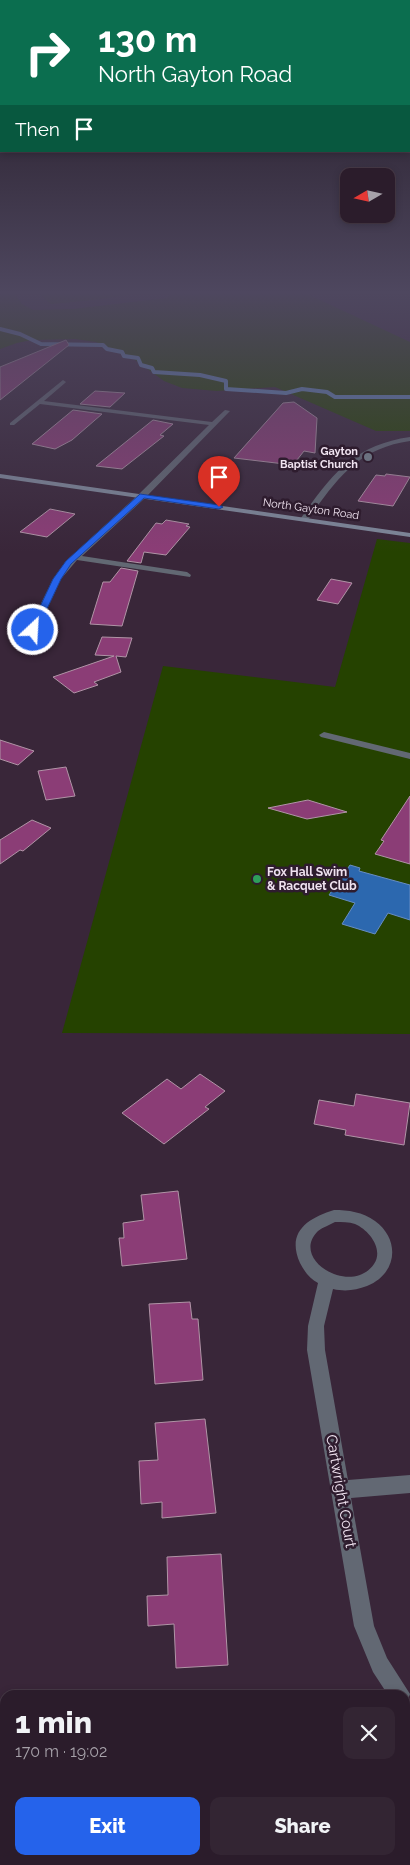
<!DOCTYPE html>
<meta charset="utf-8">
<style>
:root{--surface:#2b1c2b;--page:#332533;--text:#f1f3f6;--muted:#a6a1a9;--line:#473a47;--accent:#2563eb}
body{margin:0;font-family:Raleway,sans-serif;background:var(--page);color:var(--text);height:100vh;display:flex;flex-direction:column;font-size:19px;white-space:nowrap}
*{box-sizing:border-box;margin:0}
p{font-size:16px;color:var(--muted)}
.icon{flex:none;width:28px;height:28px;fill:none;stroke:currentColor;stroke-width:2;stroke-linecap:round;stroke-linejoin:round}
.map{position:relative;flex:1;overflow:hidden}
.panel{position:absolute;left:0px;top:1690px;width:410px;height:175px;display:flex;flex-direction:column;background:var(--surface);border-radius:15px 15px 0 0;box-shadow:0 2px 8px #0003,0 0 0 1px var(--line)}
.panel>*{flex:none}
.top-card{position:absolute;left:0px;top:0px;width:410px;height:152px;box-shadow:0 2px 8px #0003,0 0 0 1px var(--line);background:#0b6e4f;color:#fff;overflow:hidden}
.needle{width:32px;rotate:261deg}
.tools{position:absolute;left:340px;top:168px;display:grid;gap:10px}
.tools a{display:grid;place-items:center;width:55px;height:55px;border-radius:10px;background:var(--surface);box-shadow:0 2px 8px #0003,0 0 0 1px var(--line);font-size:25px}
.pin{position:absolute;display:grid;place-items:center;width:42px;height:42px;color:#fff;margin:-51px -21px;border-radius:50% 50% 50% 0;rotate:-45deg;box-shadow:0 0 5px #0007}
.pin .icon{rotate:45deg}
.me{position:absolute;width:55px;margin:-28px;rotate:25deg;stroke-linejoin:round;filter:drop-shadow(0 0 4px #0008)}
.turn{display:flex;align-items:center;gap:18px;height:105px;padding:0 15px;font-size:22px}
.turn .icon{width:65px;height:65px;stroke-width:2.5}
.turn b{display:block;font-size:35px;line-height:42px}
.then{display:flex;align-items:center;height:48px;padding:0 15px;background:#0003;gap:10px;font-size:19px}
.round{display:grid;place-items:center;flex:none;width:52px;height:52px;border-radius:10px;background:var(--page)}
.headline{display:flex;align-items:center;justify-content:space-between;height:85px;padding:0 15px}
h1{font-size:30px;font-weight:800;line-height:38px}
.button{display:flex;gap:10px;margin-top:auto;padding:10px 15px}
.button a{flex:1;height:58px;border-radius:10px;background:var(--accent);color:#fff;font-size:20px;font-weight:800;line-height:58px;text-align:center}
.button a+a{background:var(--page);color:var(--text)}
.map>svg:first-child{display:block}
.green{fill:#254200}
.water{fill:#2c68af;stroke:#678dc2}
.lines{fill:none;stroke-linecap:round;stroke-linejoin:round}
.stream{stroke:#678dc2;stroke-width:4}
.building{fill:#8b3d76;stroke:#b094a6}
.lane{fill:#626873;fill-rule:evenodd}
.street{fill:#626873;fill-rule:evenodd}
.secondary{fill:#7f889a;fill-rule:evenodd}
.route{fill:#2563eb;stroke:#184099}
.worship-dot{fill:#6b7280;stroke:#2e1c2e;stroke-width:2}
.leisure-dot{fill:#2e9e5b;stroke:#2e1c2e;stroke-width:2}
.labels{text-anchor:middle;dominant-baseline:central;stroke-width:5;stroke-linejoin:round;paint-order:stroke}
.far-poi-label{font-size:11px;font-weight:bold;fill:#f0e3f0;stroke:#2e1c2e;text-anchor:end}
.far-street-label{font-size:11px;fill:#f0e3f0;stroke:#2e1c2e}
.poi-label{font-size:12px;font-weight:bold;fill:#f0e3f0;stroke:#2e1c2e;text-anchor:start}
.near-street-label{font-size:15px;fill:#f0e3f0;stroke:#2e1c2e}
</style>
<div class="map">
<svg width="410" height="1865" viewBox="0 0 410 1865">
<rect width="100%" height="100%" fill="#392639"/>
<g class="green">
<path d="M0,291H13L22,304L33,310L73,309L166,298L176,291H301L410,342V431H376L275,387L217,391L182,388L164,381L135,360L96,342L75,339L32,340L17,343L0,349Z"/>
<path d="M36,291H147L103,299L51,304Z"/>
<path d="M377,539L410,543V1034L62,1033L163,666L335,687Z"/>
</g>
<path class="water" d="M350,865L360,868L359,871L410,885V920L388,913L375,934L342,924L355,903L329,895Z"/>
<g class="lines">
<path class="stream" d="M0,329L20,334L41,344L103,345L107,349L122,352L124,356L138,358L141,365L152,368L154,372L200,375L226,381V389L286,393L302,389L327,392L335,397H410"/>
</g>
<g class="building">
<path d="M66,340L69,345L0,400V367Z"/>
<path d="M95,391L125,393L110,407L80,404Z"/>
<path d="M294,402L317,418L315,453L304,451L293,465L234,458L283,403Z"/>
<path d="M73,410L102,414L72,440L55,449L32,444Z"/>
<path d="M153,420L173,424L160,435L164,436L122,469L96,466Z"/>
<path d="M386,474L410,477L393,506L358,501L376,475L385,476Z"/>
<path d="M50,509L75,514L47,537L20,532Z"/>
<path d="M166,520L189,524L186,526L190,527L166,555L144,552L141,563L127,561L156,523L162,524Z"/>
<path d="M121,568L138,571L122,626L90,624L103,582H110Z"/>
<path d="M331,579L352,583L338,604L317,600Z"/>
<path d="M102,637L132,638L126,657L116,656L121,672L94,682L98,685L74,693L53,677L114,656L95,655Z"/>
<path d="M0,740L34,751L18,765L0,759Z"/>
<path d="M66,767L75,796L46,800L38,771Z"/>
<path d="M410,796V864L375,854L384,841L381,840Z"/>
<path d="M308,800L347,812L307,819L268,808Z"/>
<path d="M32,820L51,828L23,851L20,850L0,864V840Z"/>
<path d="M200,1074L225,1091L205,1107L209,1109L164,1144L122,1113L167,1079L181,1089Z"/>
<path d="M356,1094L410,1103L404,1145L345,1135L346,1130L314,1124L319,1100L354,1106Z"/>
<path d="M178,1191L187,1259L122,1266L119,1238H124L123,1223L144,1220L141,1195Z"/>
<path d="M190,1302L192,1319H198L203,1380L155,1384L149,1304Z"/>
<path d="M205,1419L216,1513L162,1518V1502L141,1504L139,1461L158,1460L155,1423Z"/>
<path d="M221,1554L228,1665L176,1668L174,1624L148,1626L147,1596L168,1595L167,1557Z"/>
</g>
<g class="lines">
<g class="lane">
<path d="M410,437V441C359,448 336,479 308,520H302L301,518C332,474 354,445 410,437Z"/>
<path d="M324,732L410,753V759L321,737L319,735Z"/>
</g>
<g class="street">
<path d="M63,380L66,382L65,383L44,401L212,422L225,410L230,411L145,498L82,556L187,572L191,575L190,577L77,560L61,579L30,646L25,649L20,646L53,579L66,561L139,494L209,425L40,404L14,425H10V423Z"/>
<path d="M334,1210C348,1210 363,1212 375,1221C401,1240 397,1274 367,1286C356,1290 346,1292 333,1289L324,1326L325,1350L348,1480L410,1475V1493L351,1498L374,1626L387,1658L410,1694L407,1702L405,1703V1695H388L373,1672L354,1626L307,1350L308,1326L318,1283C310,1279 304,1271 300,1263C286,1232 308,1218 334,1210ZM335,1222C342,1222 349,1222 355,1224C369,1230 384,1249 374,1264C351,1297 289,1259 318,1231C323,1227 330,1225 335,1222Z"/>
<path d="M405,1775L410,1777V1803L405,1801Z"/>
</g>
<path class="secondary" d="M0,474L410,533V537L0,478Z"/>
</g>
<linearGradient id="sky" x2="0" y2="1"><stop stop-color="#1f151f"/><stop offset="0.53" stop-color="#4e475f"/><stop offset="1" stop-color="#4e475f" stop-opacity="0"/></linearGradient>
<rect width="410" height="552" fill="url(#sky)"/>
<path class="route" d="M140,494L219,505L223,507L219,509L144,498L71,564L61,579L37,630L30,631L29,630L53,579L66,561Z"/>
<circle class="worship-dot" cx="368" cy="457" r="5"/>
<circle class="leisure-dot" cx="257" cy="879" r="5"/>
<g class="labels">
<g class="far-poi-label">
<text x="358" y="451">Gayton<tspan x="358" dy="13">Baptist Church</tspan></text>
</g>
<g class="far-street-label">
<text transform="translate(311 509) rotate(8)">North Gayton Road</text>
</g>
<g class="poi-label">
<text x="267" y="872">Fox Hall Swim<tspan x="267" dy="14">&amp; Racquet Club</tspan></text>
</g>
<g class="near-street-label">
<text transform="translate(341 1491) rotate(80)">Cartwright Court</text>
</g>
</g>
</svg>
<div class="tools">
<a><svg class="needle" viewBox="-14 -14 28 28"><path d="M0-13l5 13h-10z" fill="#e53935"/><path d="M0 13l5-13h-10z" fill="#a6a1a9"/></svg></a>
</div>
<div class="pin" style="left:219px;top:507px;background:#d93025"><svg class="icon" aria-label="arrive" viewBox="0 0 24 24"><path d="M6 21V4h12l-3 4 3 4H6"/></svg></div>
<svg class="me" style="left:33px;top:630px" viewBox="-20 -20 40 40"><circle r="17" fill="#2563eb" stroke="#fff" stroke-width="3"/><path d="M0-11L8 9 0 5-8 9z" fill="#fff"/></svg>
<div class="top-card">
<div class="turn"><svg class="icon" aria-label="right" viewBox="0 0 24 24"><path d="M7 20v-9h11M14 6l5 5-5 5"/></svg><div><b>130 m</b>North Gayton Road</div></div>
<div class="then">Then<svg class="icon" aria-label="arrive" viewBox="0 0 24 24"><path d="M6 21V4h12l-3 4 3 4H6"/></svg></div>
</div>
<section class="panel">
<div class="headline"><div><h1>1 min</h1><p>170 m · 19:02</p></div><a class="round"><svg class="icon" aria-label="close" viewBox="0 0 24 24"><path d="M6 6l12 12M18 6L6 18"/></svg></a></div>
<div class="button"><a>Exit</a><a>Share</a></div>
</section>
</div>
